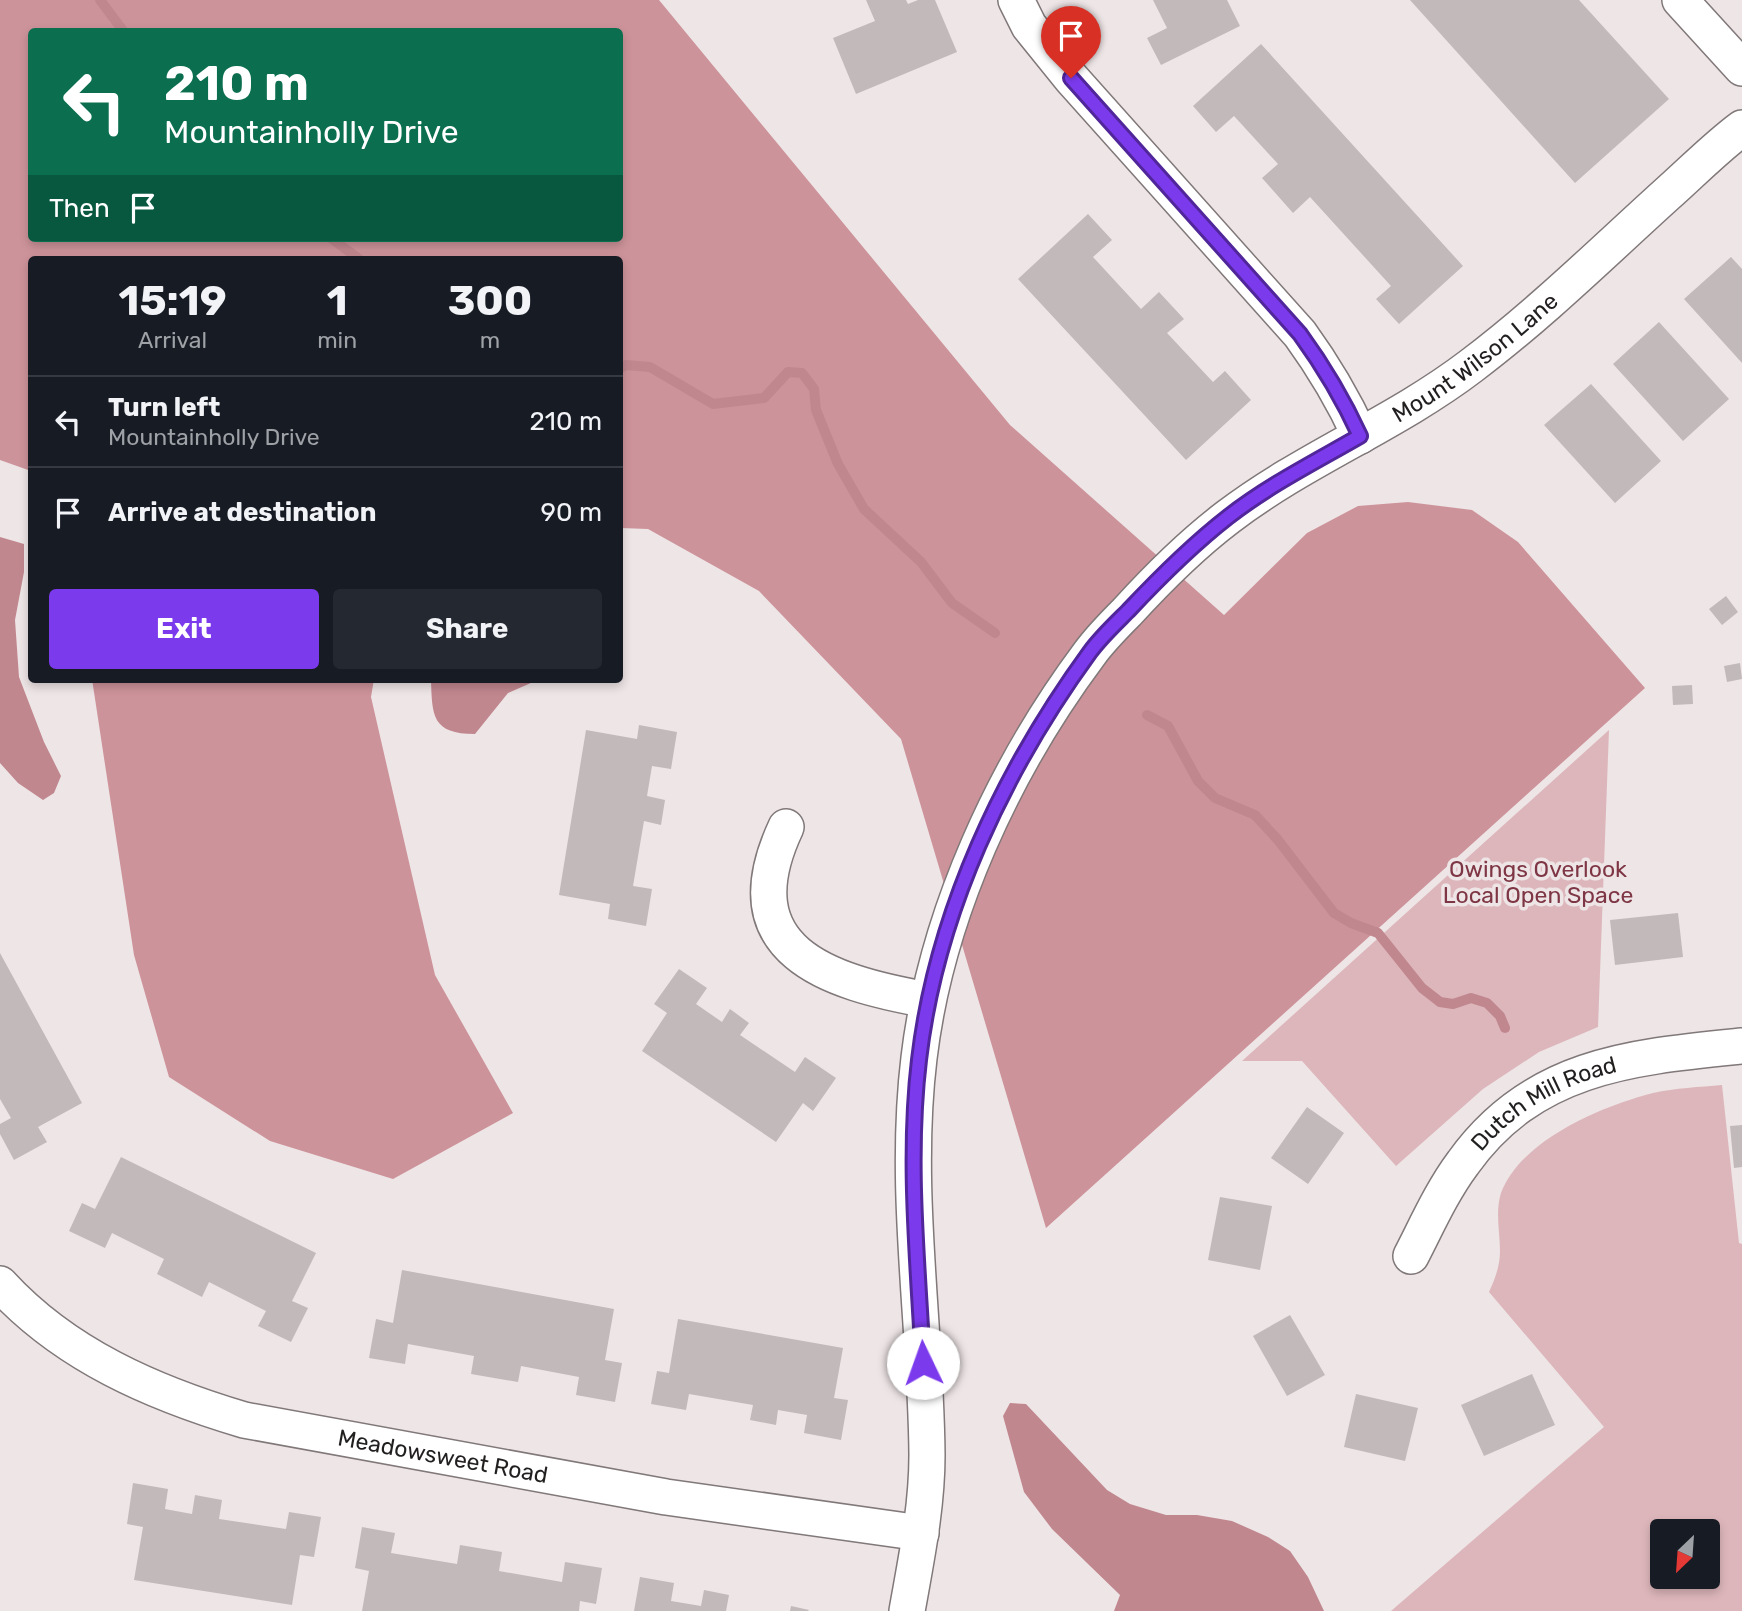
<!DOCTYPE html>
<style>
:root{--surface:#171b24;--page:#242831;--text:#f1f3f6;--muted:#9ea1a6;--line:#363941;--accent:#7c3aed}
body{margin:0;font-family:Rubik,sans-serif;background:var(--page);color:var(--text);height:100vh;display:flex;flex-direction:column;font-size:26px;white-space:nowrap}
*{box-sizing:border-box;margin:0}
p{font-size:23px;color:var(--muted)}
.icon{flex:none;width:38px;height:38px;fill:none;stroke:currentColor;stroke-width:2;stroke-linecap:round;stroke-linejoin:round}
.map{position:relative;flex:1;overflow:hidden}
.drawer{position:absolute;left:28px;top:256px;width:595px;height:427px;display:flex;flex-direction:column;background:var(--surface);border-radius:7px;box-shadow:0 4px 10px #0003}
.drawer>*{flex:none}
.top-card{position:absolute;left:28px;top:28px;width:595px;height:214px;border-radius:7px;box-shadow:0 4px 10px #0003;background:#0b6e4f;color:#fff;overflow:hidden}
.needle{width:46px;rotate:205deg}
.fabs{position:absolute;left:1650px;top:1519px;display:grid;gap:14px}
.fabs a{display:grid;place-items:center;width:70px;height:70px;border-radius:7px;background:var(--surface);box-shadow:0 4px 10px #0003;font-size:35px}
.pin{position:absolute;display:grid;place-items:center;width:60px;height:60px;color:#fff;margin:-72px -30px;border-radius:50% 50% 50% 0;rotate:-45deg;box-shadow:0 0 7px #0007}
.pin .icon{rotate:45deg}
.me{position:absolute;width:77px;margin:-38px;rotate:357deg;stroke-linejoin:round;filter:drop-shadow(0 0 5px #0008)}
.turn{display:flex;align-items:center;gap:24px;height:147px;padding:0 21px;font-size:32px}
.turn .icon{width:91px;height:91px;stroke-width:2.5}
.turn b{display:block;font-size:49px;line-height:60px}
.then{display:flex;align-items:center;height:66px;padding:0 21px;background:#0003;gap:14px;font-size:26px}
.eta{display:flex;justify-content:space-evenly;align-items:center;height:119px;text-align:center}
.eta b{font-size:42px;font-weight:700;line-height:49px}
.action{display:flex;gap:14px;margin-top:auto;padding:14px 21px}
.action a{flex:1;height:80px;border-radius:7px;background:var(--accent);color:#fff;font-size:28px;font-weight:700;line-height:80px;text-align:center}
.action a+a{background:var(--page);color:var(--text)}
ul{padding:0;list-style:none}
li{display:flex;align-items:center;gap:21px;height:91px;padding:0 21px;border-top:2px solid var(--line)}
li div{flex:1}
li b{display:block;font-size:26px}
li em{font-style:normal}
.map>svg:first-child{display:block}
.green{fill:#ddb6bb;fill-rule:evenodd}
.forest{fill:#cd939a;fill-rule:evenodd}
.water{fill:#c1878f}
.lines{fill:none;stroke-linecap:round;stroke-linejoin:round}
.stream{stroke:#c1878f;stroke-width:10}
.building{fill:#c2b9ba}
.minor-casing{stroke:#807879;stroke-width:38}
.minor{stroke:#fff;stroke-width:35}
.route-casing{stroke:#51269a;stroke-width:18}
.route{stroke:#7c3aed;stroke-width:12}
.labels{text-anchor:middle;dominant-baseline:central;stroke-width:7;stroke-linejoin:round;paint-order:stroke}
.street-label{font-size:23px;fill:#221f1f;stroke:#eee5e6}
.park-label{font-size:23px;fill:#7e3644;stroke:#eee5e6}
</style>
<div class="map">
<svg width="1742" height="1611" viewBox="0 0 1742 1611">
<rect width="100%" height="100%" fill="#eee5e6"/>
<g class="green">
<path d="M1609,730L1598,1027L1539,1052L1483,1089L1396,1166L1302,1061H1242Z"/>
<path d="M1722,1085L1739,1243L1742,1244V1611H1391L1604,1427L1489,1292C1495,1279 1500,1266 1500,1251C1500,1232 1495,1212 1501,1193C1521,1140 1602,1106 1653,1093C1675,1088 1700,1087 1722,1085ZM1708,1531V1577H1662V1531Z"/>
</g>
<g class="forest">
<path d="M0,0H659L1010,425L1224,615L1307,533L1358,506L1408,502L1472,510L1518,542L1645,688L1046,1228L901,739L759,591L648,529L620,528V259H32L31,471L0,460ZM32,32H620V238H32Z"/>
<path d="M92,679H374L371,697L435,975L513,1113L393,1179L270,1141L169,1077L134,955Z"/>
</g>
<g class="water">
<path d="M0,537L24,544V572L15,620L19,677L44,742L61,776L54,793L43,800L18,783L0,763Z"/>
<path d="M431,679H540L508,693L475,734C432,734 432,716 431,679Z"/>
<path d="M1010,1403L1026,1404L1107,1490L1130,1504L1166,1515H1197L1232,1521L1268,1537L1290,1551L1308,1577L1324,1611H1114L1120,1595L1052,1529L1024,1492L1003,1416Z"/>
</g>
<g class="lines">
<g class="stream">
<path d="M100,0L124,32"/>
<path d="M331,238L359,259"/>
<path d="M620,368L626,365L650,367L713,404L764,398L788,372L802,373L814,389L816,410L838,464L864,509L921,562L952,603L995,633"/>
<path d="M1147,715L1168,726L1198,781L1215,798L1255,815L1278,840L1334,913L1351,923L1378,933L1422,988L1440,1002L1453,1004L1471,998L1487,1003L1500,1016L1505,1028"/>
</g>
</g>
<g class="building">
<path d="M866,0H906L908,4L918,0H935L957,52L856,94L833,38L875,21Z"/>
<path d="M1153,0H1227L1240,26L1161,65L1147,38L1167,28Z"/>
<path d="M1410,0H1579L1669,99L1575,183Z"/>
<path d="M1261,44L1463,266L1399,324L1376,299L1391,286L1310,197L1293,213L1262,178L1278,164L1234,116L1216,132L1193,106Z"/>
<path d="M1088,214L1112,240L1093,257L1141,309L1159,292L1184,319L1167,333L1213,382L1225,371L1251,400L1186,460L1018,279Z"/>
<path d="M1731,257L1742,269V363L1684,299Z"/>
<path d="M1659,322L1729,399L1683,441L1613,364Z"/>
<path d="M1591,384L1661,461L1615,503L1544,425Z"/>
<path d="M1726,596L1738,612L1722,625L1709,609Z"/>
<path d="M1740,663L1742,679L1727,682L1724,666Z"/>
<path d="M1692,685L1693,704L1673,705L1672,686Z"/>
<path d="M639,725L677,732L671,769L652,766L647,796L665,800L661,825L644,821L633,886L652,889L646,926L608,919L610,904L559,895L586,730L637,739Z"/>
<path d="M1678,913L1683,957L1615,965L1610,920Z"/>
<path d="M0,953L82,1103L38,1127L47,1142L14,1160L0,1134V1124L11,1118L0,1099Z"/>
<path d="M679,969L707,988L696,1004L722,1022L730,1009L749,1023L740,1035L795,1072L805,1057L836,1078L813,1111L803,1103L776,1142L642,1051L667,1013L654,1004Z"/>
<path d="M1307,1107L1344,1133L1308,1184L1271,1158Z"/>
<path d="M1742,1125V1167L1734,1168L1730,1126Z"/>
<path d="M121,1157L316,1253L292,1301L308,1308L291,1342L258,1326L266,1311L209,1282L202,1297L157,1274L164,1259L112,1233L105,1248L69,1231L82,1203L95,1209Z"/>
<path d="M1220,1197L1272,1206L1260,1270L1208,1260Z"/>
<path d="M402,1270L614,1309L605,1360L622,1363L615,1402L576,1395L579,1377L521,1366L518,1382L471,1374L474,1356L408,1344L405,1364L369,1358L376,1319L393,1323Z"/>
<path d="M1290,1315L1325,1375L1287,1396L1253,1336Z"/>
<path d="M678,1319L843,1348L834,1398L848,1400L841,1440L804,1433L807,1415L778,1410L776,1425L750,1420L753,1405L689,1394L686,1410L651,1404L657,1371L669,1373Z"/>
<path d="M1532,1374L1555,1425L1484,1456L1461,1405Z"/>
<path d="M1356,1394L1418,1408L1405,1461L1344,1447Z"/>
<path d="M133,1483L168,1489L165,1509L192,1514L195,1495L222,1500L219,1519L286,1529L289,1512L321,1517L314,1557L300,1555L292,1605L134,1580L143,1527L127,1524Z"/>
<path d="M362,1527L395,1533L391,1553L457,1564L460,1545L502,1552L499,1571L562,1582L565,1562L602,1568L596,1604L580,1601L579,1611H362L369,1571L355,1568Z"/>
<path d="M640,1577L674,1583L671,1601L701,1606L704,1590L729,1595L726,1611H634Z"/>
<path d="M791,1606L809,1610L808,1611H790Z"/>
</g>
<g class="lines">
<defs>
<g id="minor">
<path d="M1016,0L1029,26L1071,78L1300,334C1324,367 1343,399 1360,436"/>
<path d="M1680,0L1742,68"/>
<path d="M786,827C728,951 827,982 928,1000"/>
<path id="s1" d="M1411,1256C1427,1225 1442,1191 1463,1163C1533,1065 1632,1057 1742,1046"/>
<path id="s2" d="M0,1284C65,1355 153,1393 244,1420L666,1497L921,1533"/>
<path id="s3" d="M907,1611C916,1560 927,1508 927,1455C926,1323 903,1190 919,1058C936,915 1004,768 1090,653C1101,638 1114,625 1127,612C1158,578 1191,545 1228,517C1304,459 1395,424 1471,366C1540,314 1602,253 1666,195C1691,173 1715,148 1742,128"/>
</g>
</defs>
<use href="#minor" class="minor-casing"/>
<use href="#minor" class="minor"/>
</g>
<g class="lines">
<defs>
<path id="route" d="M923,1363C918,1263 907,1160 919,1060C936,913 1004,770 1090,652C1101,637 1115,624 1128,611C1159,578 1192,545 1228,517C1269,485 1315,462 1360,436C1343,399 1324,367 1300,334L1071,78"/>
</defs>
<use href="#route" class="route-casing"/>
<use href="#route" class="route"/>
</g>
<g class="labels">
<g class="street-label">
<text stroke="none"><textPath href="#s3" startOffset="1488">Mount Wilson Lane</textPath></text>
<text stroke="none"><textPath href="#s1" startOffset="210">Dutch Mill Road</textPath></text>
<text stroke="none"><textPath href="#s2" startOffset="485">Meadowsweet Road</textPath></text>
</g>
<g class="park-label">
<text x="1538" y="869">Owings Overlook<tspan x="1538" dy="26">Local Open Space</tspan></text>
</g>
</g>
</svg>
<div class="fabs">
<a><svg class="needle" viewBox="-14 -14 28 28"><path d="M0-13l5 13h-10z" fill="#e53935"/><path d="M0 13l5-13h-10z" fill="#9ea1a6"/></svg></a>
</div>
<div class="pin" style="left:1071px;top:78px;background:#d93025"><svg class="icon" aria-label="arrive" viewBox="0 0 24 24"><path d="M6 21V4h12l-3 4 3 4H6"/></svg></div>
<svg class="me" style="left:923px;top:1363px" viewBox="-20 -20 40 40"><circle r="19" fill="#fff"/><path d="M0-13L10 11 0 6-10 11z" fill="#7c3aed"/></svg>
<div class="top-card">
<div class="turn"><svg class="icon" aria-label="left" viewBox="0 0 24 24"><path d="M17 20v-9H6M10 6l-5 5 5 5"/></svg><div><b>210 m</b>Mountainholly Drive</div></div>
<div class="then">Then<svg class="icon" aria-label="arrive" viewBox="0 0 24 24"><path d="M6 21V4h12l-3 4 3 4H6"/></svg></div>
</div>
<section class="drawer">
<div class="eta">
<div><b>15:19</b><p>Arrival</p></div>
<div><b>1</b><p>min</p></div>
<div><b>300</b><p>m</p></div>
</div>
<ul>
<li><svg class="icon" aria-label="left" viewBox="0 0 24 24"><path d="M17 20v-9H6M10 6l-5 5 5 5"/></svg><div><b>Turn left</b><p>Mountainholly Drive</p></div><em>210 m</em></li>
<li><svg class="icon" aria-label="arrive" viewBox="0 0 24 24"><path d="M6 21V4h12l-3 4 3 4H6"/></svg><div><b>Arrive at destination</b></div><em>90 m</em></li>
</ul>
<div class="action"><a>Exit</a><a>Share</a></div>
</section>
</div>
